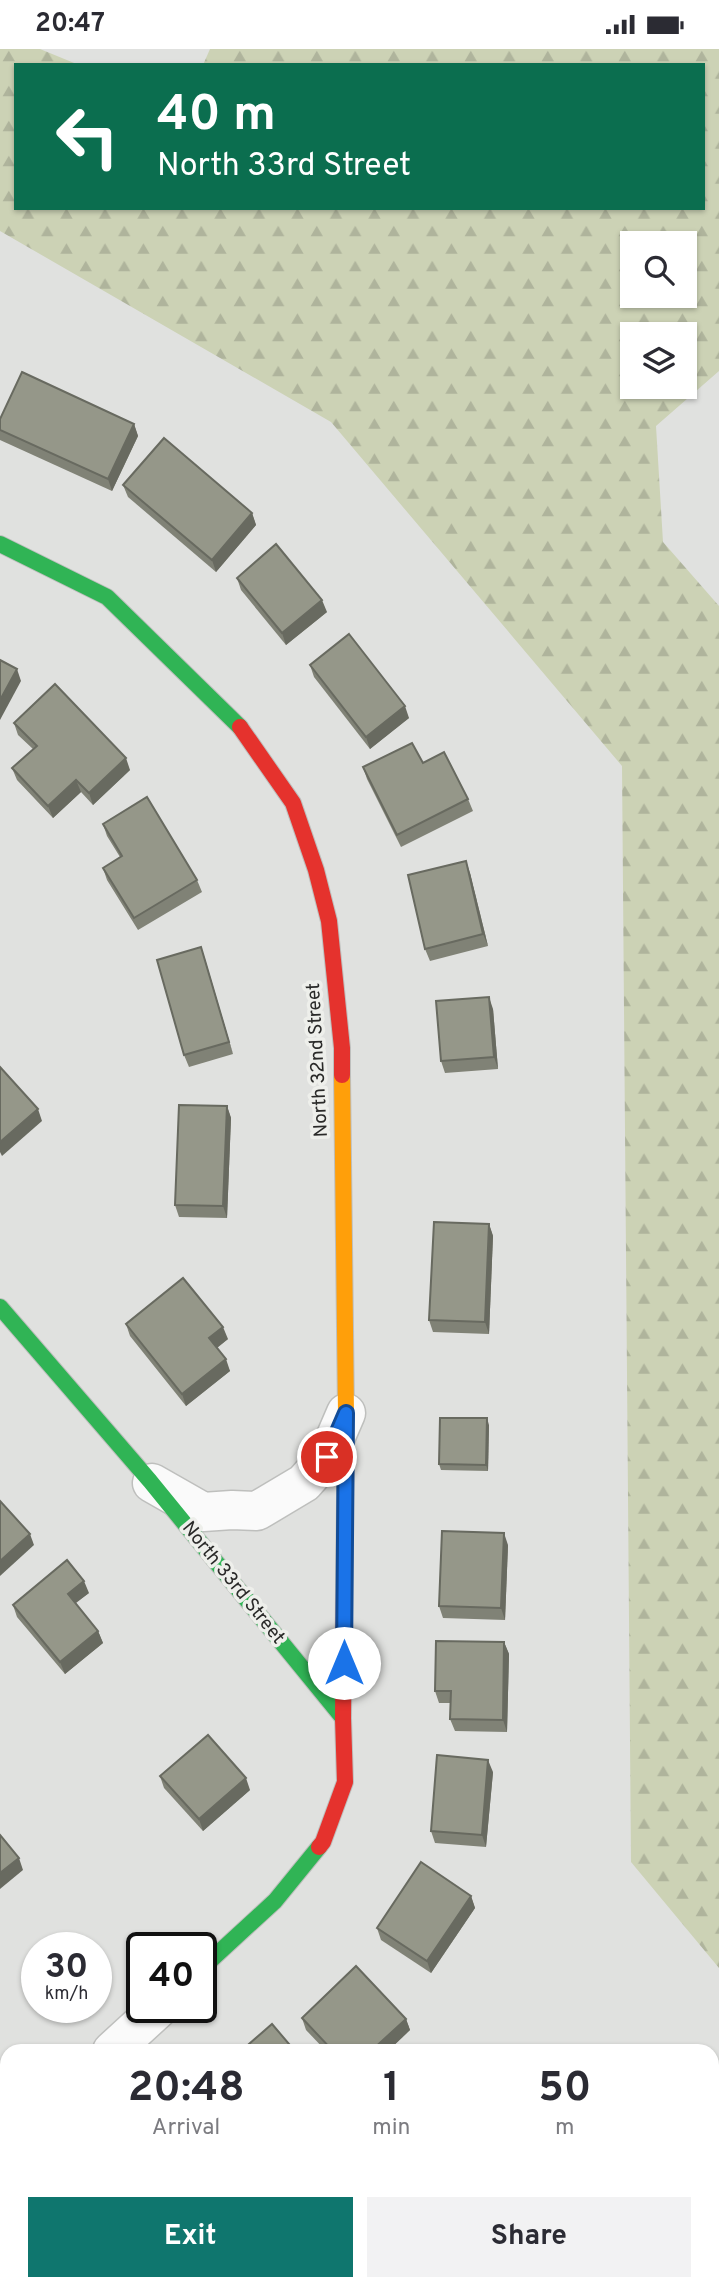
<!DOCTYPE html>
<style>
:root{--surface:#fff;--page:#f2f2f3;--text:#2b2b33;--muted:#7c7c81;--accent:#0f766e}
body{margin:0;font-family:Overpass,sans-serif;background:var(--page);color:var(--text);height:100vh;display:flex;flex-direction:column;font-size:26px;white-space:nowrap}
*{box-sizing:border-box;margin:0}
p{font-size:23px;color:var(--muted)}
.icon{flex:none;width:38px;height:38px;fill:none;stroke:currentColor;stroke-width:2;stroke-linecap:round;stroke-linejoin:round}
.map{position:relative;flex:1;overflow:hidden}
.details{position:absolute;left:0px;top:1995px;width:719px;height:247px;display:flex;flex-direction:column;background:var(--surface);border-radius:21px 21px 0 0;box-shadow:0 2px 5px #0004}
.details>*{flex:none}
.banner{position:absolute;left:14px;top:14px;width:691px;height:147px;border-radius:0px;box-shadow:0 2px 5px #0004;background:#0b6e4f;color:#fff;overflow:hidden}
.buttons{position:absolute;left:620px;top:182px;display:grid;gap:14px}
.buttons a{display:grid;place-items:center;width:77px;height:77px;border-radius:0px;background:var(--surface);box-shadow:0 2px 5px #0004;font-size:35px}
.speed{position:absolute;left:21px;top:1883px;display:flex;gap:14px;font-size:35px;font-weight:700;text-align:center}
.speed>*{display:grid;place-content:center;width:91px;height:91px;border-radius:50%;background:var(--surface);box-shadow:0 2px 5px #0004;line-height:1}
.speed small{font-size:18px;font-weight:400}
.speed .limit{border:4px solid #111;border-radius:10px;background:#fff;color:#111}
.pin{position:absolute;display:grid;place-items:center;width:60px;height:60px;color:#fff;margin:-30px;border:4px solid #fff;border-radius:50%;box-shadow:0 2px 7px #0007}
.me{position:absolute;width:77px;margin:-38px;rotate:0deg;stroke-linejoin:round;filter:drop-shadow(0 0 5px #0008)}
.turn{display:flex;align-items:center;gap:24px;height:147px;padding:0 28px;font-size:32px}
.turn .icon{width:91px;height:91px;stroke-width:2.5}
.turn b{display:block;font-size:49px;line-height:60px}
.eta{display:flex;justify-content:space-evenly;align-items:center;height:119px;text-align:center}
.eta b{font-size:42px;font-weight:700;line-height:49px}
.cta{display:flex;gap:14px;margin-top:auto;padding:14px 28px}
.cta a{flex:1;height:80px;border-radius:0px;background:var(--accent);color:#fff;font-size:28px;font-weight:700;line-height:80px;text-align:center}
.cta a+a{background:var(--page);color:var(--text)}
.status{display:flex;justify-content:space-between;align-items:center;height:49px;padding:0 35px;background:var(--surface);direction:ltr}
.status svg{height:19px;fill:currentColor}
.map>svg:first-child{display:block}
.forest{fill:url(#forest-firs);fill-rule:evenodd}
.lines{fill:none;stroke-linecap:round;stroke-linejoin:round}
.street-casing{stroke:#bebfbd;stroke-width:41}
.fast-casing{stroke:#bebfbd;stroke-width:18}
.slow-casing{stroke:#bebfbd;stroke-width:18}
.jam-casing{stroke:#bebfbd;stroke-width:18}
.street{stroke:#fafafa;stroke-width:38}
.fast{stroke:#30b455;stroke-width:16}
.slow{stroke:#ff9f0a;stroke-width:16}
.jam{stroke:#e5322d;stroke-width:16}
.wall{fill:#808276}
.shaded-wall{fill:#686a60}
.building{fill:#959789;stroke:#686a60;stroke-width:2}
.route-casing{stroke:#114b97;stroke-width:18}
.route{stroke:#1a73e8;stroke-width:12}
.labels{text-anchor:middle;dominant-baseline:central;stroke-width:7;stroke-linejoin:round;paint-order:stroke}
.street-label{font-size:19px;fill:#2a2a29;stroke:#eeefeb}
</style>
<div class="status"><b>20:47</b><svg viewBox="0 0 49 12"><path d="M0 12V9h3v3zM5 12V6h3v6zM10 12V3h3v9zM15 12V0h3v12zM26 1h20v11H26zM47 4h2v5h-2z"/></svg></div>
<div class="map">
<svg width="719" height="2241" viewBox="0 0 719 2241">
<defs>
<pattern id="forest-firs" width="22" height="20" patternUnits="userSpaceOnUse" patternTransform="scale(1.75)"><rect width="22" height="20" fill="#ccd2b5"/><path d="M5 1l3.5 6h-7zM16 11l3.5 6h-7z" fill="#afb49c"/></pattern>
</defs>
<rect width="100%" height="100%" fill="#e0e1df"/>
<path class="forest" d="M0,0H40L79,16H16V159H704V16H203L210,0H719V322L656,377L663,493L719,557V1919L631,1813L622,717L331,373L0,182ZM632,194H684V247H632ZM632,285H684V338H632Z"/>
<g class="lines">
<defs>
<g id="street">
<path d="M152,1434L203,1463L232,1461L257,1462L304,1434L327,1408L346,1364"/>
<path d="M112,2002L160,1958"/>
<path d="M0,2060L7,2068"/>
<path d="M141,2235L146,2241"/>
</g>
<g id="fast">
<path d="M0,495L107,548L240,678"/>
<path d="M0,1258L150,1432L343,1669"/>
<path d="M201,1920L275,1852L319,1798"/>
</g>
<path id="slow" d="M342,1026L346,1364L344,1539"/>
<g id="jam">
<path d="M240,678L293,754L316,821L329,872L342,999V1026"/>
<path d="M319,1798L323,1793L345,1733L343,1669L344,1539"/>
</g>
</defs>
<use href="#street" class="street-casing"/>
<use href="#fast" class="fast-casing"/>
<use href="#slow" class="slow-casing"/>
<use href="#jam" class="jam-casing"/>
<use href="#street" class="street"/>
<use href="#fast" class="fast"/>
<use href="#slow" class="slow"/>
<use href="#jam" class="jam"/>
</g>
<g class="wall">
<path d="M0,370L134,375L138,387L112,442L0,391Z"/>
<path d="M123,436L252,464L256,476L216,523L128,448Z"/>
<path d="M237,529L327,563L286,596L241,541Z"/>
<path d="M310,616L409,669L370,700L314,628Z"/>
<path d="M14,674L130,721L93,756L81,743L53,769L17,731L12,719L33,700L18,686Z"/>
<path d="M423,714L468,750L473,762L401,798L367,730L363,718Z"/>
<path d="M103,775L197,831L202,843L138,881L107,831L103,819L120,808L107,787Z"/>
<path d="M470,824L488,897L430,912L425,900Z"/>
<path d="M201,898L233,1005L189,1018L184,1006Z"/>
<path d="M493,960L498,1020L445,1024L441,1012Z"/>
<path d="M227,1057L231,1069L227,1169L179,1168L175,1156Z"/>
<path d="M489,1175L493,1187L489,1285L433,1283L429,1271Z"/>
<path d="M126,1275L228,1290L217,1299L230,1322L186,1357L130,1287Z"/>
<path d="M489,1376L488,1422L441,1421L439,1415Z"/>
<path d="M508,1496L505,1571L443,1569L439,1557Z"/>
<path d="M89,1544L75,1554L98,1582L103,1594L65,1625L17,1568L13,1556Z"/>
<path d="M504,1593L509,1605L507,1683L455,1682L450,1670V1654H439L435,1642Z"/>
<path d="M493,1723L486,1798L435,1794L431,1782Z"/>
<path d="M160,1727L250,1741L203,1782L164,1739Z"/>
<path d="M471,1847L475,1859L431,1924L381,1891L377,1879Z"/>
<path d="M302,1969L406,1970L410,1981L388,2002H326L306,1981Z"/>
<path d="M719,2100V2171L712,2164V2106Z"/>
<path d="M719,2208V2238L712,2230V2214Z"/>
<path d="M270,2235H299L305,2241H275Z"/>
</g>
<g class="shaded-wall">
<path d="M134,375L138,387L112,442L108,430Z"/>
<path d="M252,464L256,476L216,523L212,511Z"/>
<path d="M322,551L327,563L286,596L282,584Z"/>
<path d="M17,620L21,632L0,671V651Z"/>
<path d="M405,657L409,669L370,700L366,688Z"/>
<path d="M126,709L130,721L93,756L89,744Z"/>
<path d="M76,731L81,743L53,769L48,757Z"/>
<path d="M466,812L470,824L488,897L483,885Z"/>
<path d="M201,898L205,910L233,1005L229,993Z"/>
<path d="M489,948L493,960L498,1020L494,1008Z"/>
<path d="M227,1057L231,1069L227,1169L223,1157Z"/>
<path d="M38,1060L42,1072L2,1107L0,1103V1093Z"/>
<path d="M489,1175L493,1187L489,1285L485,1273Z"/>
<path d="M223,1278L228,1290L214,1301L209,1289Z"/>
<path d="M226,1310L230,1322L186,1357L182,1345Z"/>
<path d="M487,1369L489,1376L488,1422L486,1416Z"/>
<path d="M504,1484L508,1496L505,1571L501,1559Z"/>
<path d="M30,1485L34,1496L0,1527V1512Z"/>
<path d="M84,1532L89,1544L72,1557L68,1545Z"/>
<path d="M98,1582L103,1594L65,1625L60,1613Z"/>
<path d="M504,1593L509,1605L507,1683L503,1671Z"/>
<path d="M488,1711L493,1723L486,1798L482,1786Z"/>
<path d="M246,1729L250,1741L203,1782L199,1770Z"/>
<path d="M19,1809L23,1821L0,1840V1824Z"/>
<path d="M471,1847L475,1859L431,1924L427,1912Z"/>
<path d="M406,1970L410,1981L388,2002H371Z"/>
</g>
<g class="building">
<path d="M22,323L134,375L108,430L0,381V370Z"/>
<path d="M164,389L252,464L212,511L123,436Z"/>
<path d="M276,495L322,551L282,584L237,529Z"/>
<path d="M349,585L405,657L366,688L310,616Z"/>
<path d="M0,611L17,620L0,651Z"/>
<path d="M55,635L126,709L89,744L76,731L48,757L12,719L37,697L14,674Z"/>
<path d="M412,694L423,714L444,703L468,750L397,786L363,718Z"/>
<path d="M147,748L197,831L134,869L103,819L122,807L103,775Z"/>
<path d="M466,812L483,885L425,900L408,826Z"/>
<path d="M201,898L229,993L184,1006L157,911Z"/>
<path d="M489,948L494,1008L441,1012L436,952Z"/>
<path d="M0,1018L38,1060L0,1093Z"/>
<path d="M179,1056L227,1057L223,1157L175,1156Z"/>
<path d="M434,1173L489,1175L485,1273L429,1271Z"/>
<path d="M183,1229L223,1278L209,1289L226,1310L182,1345L126,1275Z"/>
<path d="M440,1369H487L486,1416L439,1415Z"/>
<path d="M0,1452L30,1485L0,1512Z"/>
<path d="M442,1482L504,1484L501,1559L439,1557Z"/>
<path d="M67,1511L84,1532L68,1545L98,1582L60,1613L13,1556Z"/>
<path d="M436,1592L504,1593L503,1671L450,1670L451,1642H435Z"/>
<path d="M208,1686L246,1729L199,1770L160,1727Z"/>
<path d="M437,1706L488,1711L482,1786L431,1782Z"/>
<path d="M0,1786L19,1809L0,1824Z"/>
<path d="M421,1813L471,1847L427,1912L377,1879Z"/>
<path d="M356,1917L406,1970L371,2002H333L302,1969Z"/>
<path d="M272,1975L295,2002H241Z"/>
<path d="M719,2100V2164L712,2157V2106Z"/>
<path d="M719,2208V2231L712,2223V2214Z"/>
<path d="M275,2235H299L305,2241H280Z"/>
<path d="M313,2235H353L359,2241H305Z"/>
</g>
<g class="lines">
<defs>
<path id="route" d="M327,1408L346,1364L344,1614"/>
</defs>
<use href="#route" class="route-casing"/>
<use href="#route" class="route"/>
</g>
<g class="labels">
<g class="street-label">
<text transform="translate(318 1011) rotate(-93)">North 32nd Street</text>
<text transform="translate(233 1534) rotate(51)">North 33rd Street</text>
</g>
</g>
</svg>
<div class="buttons">
<a><svg class="icon" aria-label="search" viewBox="0 0 24 24"><circle cx="10" cy="10" r="6"/><path d="M15 15l6 6"/></svg></a>
<a><svg class="icon" aria-label="layers" viewBox="0 0 24 24"><path d="M12 4l9 5-9 5-9-5zM3 14l9 5 9-5"/></svg></a>
</div>
<div class="speed"><div>30<small>km/h</small></div><div class="limit">40</div></div>
<div class="pin" style="left:327px;top:1408px;background:#d93025"><svg class="icon" aria-label="arrive" viewBox="0 0 24 24"><path d="M6 21V4h12l-3 4 3 4H6"/></svg></div>
<svg class="me" style="left:344px;top:1614px" viewBox="-20 -20 40 40"><circle r="19" fill="#fff"/><path d="M0-13L10 11 0 6-10 11z" fill="#1a73e8"/></svg>
<div class="banner">
<div class="turn"><svg class="icon" aria-label="left" viewBox="0 0 24 24"><path d="M17 20v-9H6M10 6l-5 5 5 5"/></svg><div><b>40 m</b>North 33rd Street</div></div>
</div>
<section class="details">
<div class="eta">
<div><b>20:48</b><p>Arrival</p></div>
<div><b>1</b><p>min</p></div>
<div><b>50</b><p>m</p></div>
</div>
<div class="cta"><a>Exit</a><a>Share</a></div>
</section>
</div>
